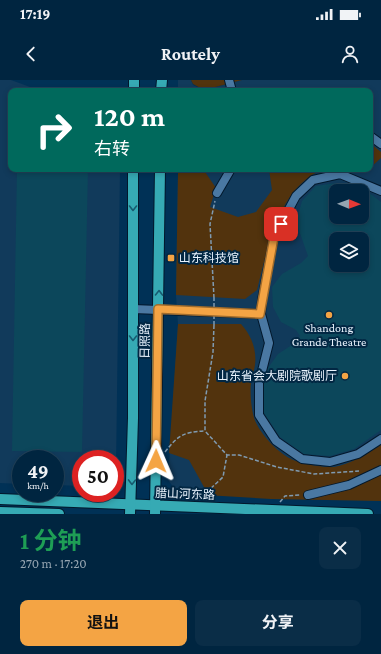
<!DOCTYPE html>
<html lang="zh">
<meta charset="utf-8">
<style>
:root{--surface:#002540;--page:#0a2d47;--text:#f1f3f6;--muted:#95a5b1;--line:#224259;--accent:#f4a444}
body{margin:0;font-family:"Crimson Pro","Noto Sans SC",serif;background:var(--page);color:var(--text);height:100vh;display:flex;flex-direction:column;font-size:15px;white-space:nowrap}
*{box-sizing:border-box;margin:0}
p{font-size:13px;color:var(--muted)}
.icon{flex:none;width:22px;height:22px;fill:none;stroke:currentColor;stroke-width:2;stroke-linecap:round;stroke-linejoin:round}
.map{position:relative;height:434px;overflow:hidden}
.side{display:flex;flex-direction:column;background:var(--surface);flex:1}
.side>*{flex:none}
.hud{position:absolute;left:8px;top:8px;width:365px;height:84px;border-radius:8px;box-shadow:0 2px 6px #0003,0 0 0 1px var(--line);background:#00695c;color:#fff;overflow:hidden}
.needle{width:26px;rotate:91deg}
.buttons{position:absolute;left:329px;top:104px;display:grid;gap:8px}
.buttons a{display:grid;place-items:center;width:40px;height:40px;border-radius:8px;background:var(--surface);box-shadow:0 2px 6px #0003,0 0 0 1px var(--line);font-size:20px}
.speed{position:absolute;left:12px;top:370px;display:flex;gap:8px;font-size:20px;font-weight:700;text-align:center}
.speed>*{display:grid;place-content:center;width:52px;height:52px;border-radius:50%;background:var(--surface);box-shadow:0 2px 6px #0003,0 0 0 1px var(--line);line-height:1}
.speed small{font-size:10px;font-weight:400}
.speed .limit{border:6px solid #d22;background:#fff;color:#111}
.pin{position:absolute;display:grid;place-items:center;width:34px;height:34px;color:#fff;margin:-17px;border-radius:8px;box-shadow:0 2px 6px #0006}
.me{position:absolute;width:44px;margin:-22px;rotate:1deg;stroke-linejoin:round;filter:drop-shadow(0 0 3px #0008)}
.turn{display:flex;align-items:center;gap:14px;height:84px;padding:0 20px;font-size:18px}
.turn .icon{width:52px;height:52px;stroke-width:2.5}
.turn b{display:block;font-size:28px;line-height:34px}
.round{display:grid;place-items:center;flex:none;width:42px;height:42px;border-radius:8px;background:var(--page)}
.headline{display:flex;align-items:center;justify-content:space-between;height:68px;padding:0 20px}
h1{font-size:24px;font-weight:700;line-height:30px;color:#1e9e55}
.cta{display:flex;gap:8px;margin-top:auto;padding:8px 20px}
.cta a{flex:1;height:46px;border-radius:8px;background:var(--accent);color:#111;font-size:16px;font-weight:700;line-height:46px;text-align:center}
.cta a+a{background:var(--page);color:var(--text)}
.status{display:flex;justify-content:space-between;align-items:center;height:28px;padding:0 20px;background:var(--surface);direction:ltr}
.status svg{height:11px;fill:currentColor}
header{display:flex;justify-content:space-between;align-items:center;height:52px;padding:0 20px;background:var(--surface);font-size:18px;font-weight:700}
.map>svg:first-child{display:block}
.built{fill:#113a5b;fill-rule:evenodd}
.green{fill:#52330d}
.building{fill:#0c475b;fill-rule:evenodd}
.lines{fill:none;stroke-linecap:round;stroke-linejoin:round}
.minor-casing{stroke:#02182c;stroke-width:10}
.major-casing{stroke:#02182c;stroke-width:12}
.path{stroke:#809bb1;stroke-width:1.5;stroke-dasharray:4 2;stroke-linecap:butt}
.minor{stroke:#4a78a2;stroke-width:8}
.major{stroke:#36aab4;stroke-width:10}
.path-bridge{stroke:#809bb1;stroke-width:1.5;stroke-dasharray:4 2;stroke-linecap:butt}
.oneway{stroke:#175b70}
.route-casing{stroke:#9f6b2c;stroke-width:10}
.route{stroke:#f4a444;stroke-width:7}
.poi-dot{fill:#f4a444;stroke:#022743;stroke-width:1.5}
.labels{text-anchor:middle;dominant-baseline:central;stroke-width:4;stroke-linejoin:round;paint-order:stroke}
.poi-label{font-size:12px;fill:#e9f3fd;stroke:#022743;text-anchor:start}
.street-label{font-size:12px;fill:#e9f3fd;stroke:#022743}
</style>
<div class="status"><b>17:19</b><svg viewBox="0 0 49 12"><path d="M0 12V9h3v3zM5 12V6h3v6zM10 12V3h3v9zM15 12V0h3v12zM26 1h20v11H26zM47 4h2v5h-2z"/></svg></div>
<header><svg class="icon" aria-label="back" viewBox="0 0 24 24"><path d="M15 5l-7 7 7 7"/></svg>Routely<svg class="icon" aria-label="person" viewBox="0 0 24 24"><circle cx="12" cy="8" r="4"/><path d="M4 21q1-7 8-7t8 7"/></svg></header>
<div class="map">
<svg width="381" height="434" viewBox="0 0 381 434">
<rect width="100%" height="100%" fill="#003156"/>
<g class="built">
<path d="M0,0H11L41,11H11V89H120L116,389L115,390V379H81V406L55,405V379H21V404L0,403Z"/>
<path d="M178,0H191L193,5L204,10L242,0H381V421L178,413L168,400L178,244L176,215L178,89H370V11H178ZM336,111H362V137H336ZM336,159H362V185H336Z"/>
</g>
<g class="green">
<path d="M191,0H242L204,10L193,4Z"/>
<path d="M370,63L381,72V78L370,88Z"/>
<path d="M181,89H203L216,108L210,127L238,137L256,132L272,110L269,89H326C321,91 314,93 309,97C275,123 267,171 257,210L245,219L176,215L178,93Z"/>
<path d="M178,244H241C251,255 257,269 255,285C254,291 252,297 251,303C250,312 251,325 253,334C256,350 275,370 289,378C297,383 324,388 334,387C349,385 368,373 381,365V421L271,419L205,415L204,407L189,380L169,373Z"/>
</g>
<g class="building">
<path d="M17,89H88L82,372L12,371Z"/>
<path d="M336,103L361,109V111H336V137H362V110L372,115L381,122V350L354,369L330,376L304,374L280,357L264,333V304L268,288L278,274L295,263L300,256L296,250L281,242L273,227L272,207L282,194L301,183L308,176L296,142L302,121L316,106ZM336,159H362V185H336Z"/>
</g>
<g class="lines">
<defs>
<g id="minor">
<path d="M229,0L232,11"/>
<path d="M370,56L381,64"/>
<path d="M217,113L231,89"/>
<path d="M133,229L261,234L269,263L259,303V335L276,361L302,379L330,382L358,374L381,359"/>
<path d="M261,234L262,220L274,157L296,116L313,100L340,94L381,111"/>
<path d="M308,415L349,405L381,390"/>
</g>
<g id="major">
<path d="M134,11V0"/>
<path d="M161,11L162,0"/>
<path d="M0,419L368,434"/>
<path d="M0,432L59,434"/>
<path d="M130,434L133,338V89"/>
<path d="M155,434L160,89"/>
</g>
</defs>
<use href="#minor" class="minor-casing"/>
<use href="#major" class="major-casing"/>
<g class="path">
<path d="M239,11L245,10"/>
<path d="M214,218L210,144L215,121"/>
<path d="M214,245L213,272L205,321V351L227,375H239L277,387L314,394L359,391"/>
<path d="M165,372C178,355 184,352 205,351"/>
<path d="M208,419V411L223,397L227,375"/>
<path d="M280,422L285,416L300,415"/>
</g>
<use href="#minor" class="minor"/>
<use href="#major" class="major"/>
<path class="path-bridge" d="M214,245V218"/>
</g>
<defs><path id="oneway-chevron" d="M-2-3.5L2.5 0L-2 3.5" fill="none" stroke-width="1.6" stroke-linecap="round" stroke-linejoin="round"/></defs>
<g class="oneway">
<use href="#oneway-chevron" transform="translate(133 128) rotate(90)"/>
<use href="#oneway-chevron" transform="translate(159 213) rotate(-89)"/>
<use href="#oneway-chevron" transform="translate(133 258) rotate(90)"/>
<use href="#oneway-chevron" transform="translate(132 402) rotate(91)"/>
</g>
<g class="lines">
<defs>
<path id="route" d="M156,381L158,229L260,234L274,157L281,144"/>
</defs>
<use href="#route" class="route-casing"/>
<use href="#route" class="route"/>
</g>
<g class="poi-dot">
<rect x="167" y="174" width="8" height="8" rx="2"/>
<circle cx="329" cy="235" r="4"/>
<circle cx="345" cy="296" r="4"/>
</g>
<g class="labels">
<g class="poi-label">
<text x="179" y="178">山东科技馆</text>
<text x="329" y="248" text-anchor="middle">Shandong<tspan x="329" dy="14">Grande Theatre</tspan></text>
<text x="337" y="296" text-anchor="end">山东省会大剧院歌剧厅</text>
</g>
<g class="street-label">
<text transform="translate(145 261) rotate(-89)">日照路</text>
<text transform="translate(185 414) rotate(2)">腊山河东路</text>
</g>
</g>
</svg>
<div class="buttons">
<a><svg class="needle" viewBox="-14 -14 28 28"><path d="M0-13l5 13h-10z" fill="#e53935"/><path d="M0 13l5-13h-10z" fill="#95a5b1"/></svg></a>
<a><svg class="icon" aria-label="layers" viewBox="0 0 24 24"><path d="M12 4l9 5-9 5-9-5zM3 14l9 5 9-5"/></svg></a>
</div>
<div class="speed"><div>49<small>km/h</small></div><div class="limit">50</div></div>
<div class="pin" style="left:281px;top:144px;background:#d93025"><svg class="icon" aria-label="arrive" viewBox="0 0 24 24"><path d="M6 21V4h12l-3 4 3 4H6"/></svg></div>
<svg class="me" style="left:156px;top:381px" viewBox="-20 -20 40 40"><path d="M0-17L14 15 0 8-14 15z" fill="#f4a444" stroke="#fff" stroke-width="4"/></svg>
<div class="hud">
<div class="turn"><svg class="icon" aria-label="right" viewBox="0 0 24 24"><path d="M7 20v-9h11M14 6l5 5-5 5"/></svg><div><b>120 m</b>右转</div></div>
</div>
</div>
<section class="side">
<div class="headline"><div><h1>1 分钟</h1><p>270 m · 17:20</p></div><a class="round"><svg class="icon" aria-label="close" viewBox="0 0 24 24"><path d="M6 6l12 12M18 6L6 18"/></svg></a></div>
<div class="cta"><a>退出</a><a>分享</a></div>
</section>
